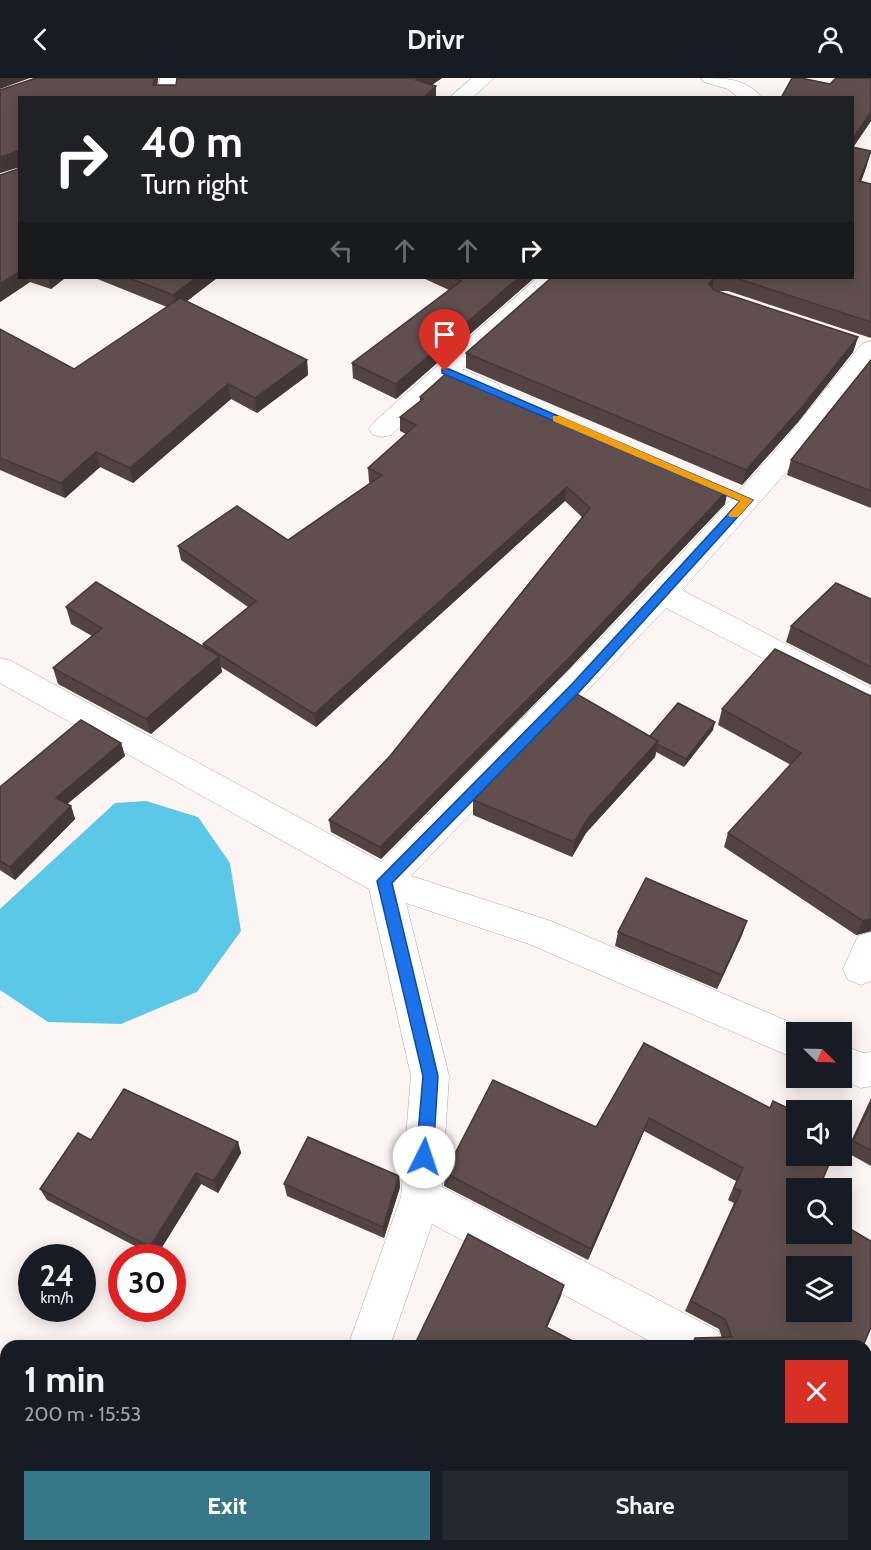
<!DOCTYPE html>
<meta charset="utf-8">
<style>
:root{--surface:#171b24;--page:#242831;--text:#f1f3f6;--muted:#9ea1a6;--accent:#36778a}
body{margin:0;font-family:Cabin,sans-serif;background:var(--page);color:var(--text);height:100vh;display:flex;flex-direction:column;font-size:22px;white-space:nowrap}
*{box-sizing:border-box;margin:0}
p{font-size:20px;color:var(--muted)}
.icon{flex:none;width:33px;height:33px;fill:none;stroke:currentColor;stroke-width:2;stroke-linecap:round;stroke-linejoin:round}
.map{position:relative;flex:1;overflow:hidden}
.side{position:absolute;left:0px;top:1262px;width:872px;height:212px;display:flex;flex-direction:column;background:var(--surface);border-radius:18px 18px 0 0;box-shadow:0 3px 15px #0003}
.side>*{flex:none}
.guide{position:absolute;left:18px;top:18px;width:836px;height:183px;border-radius:0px;box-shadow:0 3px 15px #0003;background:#202124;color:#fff;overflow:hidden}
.needle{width:39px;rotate:113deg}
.buttons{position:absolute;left:786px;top:944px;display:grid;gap:12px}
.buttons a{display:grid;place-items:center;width:66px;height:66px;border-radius:0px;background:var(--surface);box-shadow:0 3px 15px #0003;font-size:30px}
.speed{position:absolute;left:18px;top:1166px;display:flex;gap:12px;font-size:30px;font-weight:700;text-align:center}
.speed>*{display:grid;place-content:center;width:78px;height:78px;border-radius:50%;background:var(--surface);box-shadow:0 3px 15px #0003;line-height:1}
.speed small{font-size:15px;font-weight:400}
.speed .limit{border:9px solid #d22;background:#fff;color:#111}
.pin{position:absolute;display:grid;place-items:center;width:51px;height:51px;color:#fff;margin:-62px -26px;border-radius:50% 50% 50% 0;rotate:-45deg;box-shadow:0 0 6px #0007}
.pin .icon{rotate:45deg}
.me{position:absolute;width:66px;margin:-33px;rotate:4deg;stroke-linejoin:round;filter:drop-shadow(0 0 4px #0008)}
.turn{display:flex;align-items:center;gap:21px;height:126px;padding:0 24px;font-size:27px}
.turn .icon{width:78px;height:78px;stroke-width:2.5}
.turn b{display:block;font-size:42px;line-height:51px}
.lanes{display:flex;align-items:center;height:57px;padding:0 24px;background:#0003;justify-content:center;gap:30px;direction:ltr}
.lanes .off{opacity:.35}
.round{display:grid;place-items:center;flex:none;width:63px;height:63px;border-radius:0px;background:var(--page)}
.overview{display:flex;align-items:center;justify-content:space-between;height:102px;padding:0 24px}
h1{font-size:36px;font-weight:700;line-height:45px}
.action{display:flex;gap:12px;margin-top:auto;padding:12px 24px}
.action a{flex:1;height:69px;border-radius:0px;background:var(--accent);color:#fff;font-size:24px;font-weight:700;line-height:69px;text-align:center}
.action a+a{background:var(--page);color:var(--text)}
header{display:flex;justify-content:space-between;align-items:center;height:78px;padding:0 24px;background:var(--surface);font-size:27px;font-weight:700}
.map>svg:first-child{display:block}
.water{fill:#5cc8e8}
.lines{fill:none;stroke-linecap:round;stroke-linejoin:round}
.minor-casing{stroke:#b8a5a4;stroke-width:1}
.minor{fill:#fff;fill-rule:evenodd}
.wall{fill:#534443}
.shaded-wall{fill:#433737}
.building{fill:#604f4e;stroke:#433737;stroke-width:1.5;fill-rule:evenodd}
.route{fill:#1a73e8;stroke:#114b97;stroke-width:1.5}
.slow{fill:#f59e0b}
</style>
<header><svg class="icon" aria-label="back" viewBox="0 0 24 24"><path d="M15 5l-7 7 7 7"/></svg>Drivr<svg class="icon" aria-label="person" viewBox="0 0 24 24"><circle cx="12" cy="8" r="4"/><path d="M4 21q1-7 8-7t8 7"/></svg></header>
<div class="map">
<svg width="871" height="1472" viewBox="0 0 871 1472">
<rect width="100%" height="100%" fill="#fdf4f4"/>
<path class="water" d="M146,723L198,739L230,785L241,853L197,914L121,946L48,944L0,912V831L115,725Z"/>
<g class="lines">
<defs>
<g id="minor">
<path d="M160,0H180L177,20H157Z"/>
<path d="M472,0H494L472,20H449Z"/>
<path d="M701,0C724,0 747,0 762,20H739L728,11L704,4Z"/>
<path d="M537,200H562L462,291L498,306L502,312L498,318C481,322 464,311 448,304L391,357L382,359L373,357L369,351L373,345Z"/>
<path d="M871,263V288L860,304L797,382L682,512L871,610V636L666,530L411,798L551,843L809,952L796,954V981L529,866L406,825L449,998L442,1109L718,1253L724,1268H659L432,1146L390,1268H348L401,1119L411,998L369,811L0,605V580L11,583L381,784L650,510L778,370L862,266Z"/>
<path d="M871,854V903L861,907L848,902L843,891L858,858Z"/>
<path d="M842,967L863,975L871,974V1008L861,1010L835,999H842Z"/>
<path d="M866,1332L871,1334V1378L866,1376Z"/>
<path d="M285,1467H331L330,1472H284Z"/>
</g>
</defs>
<use href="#minor" class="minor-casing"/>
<use href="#minor" class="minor"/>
</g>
<g class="wall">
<path d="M36,0H158L157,7H176L177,0H442L432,7L436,8V20H20V200H65L51,211L30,204L0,224V97L18,91V89L0,95V12Z"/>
<path d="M871,0V43L853,69L867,87L861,104L871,106V260L728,213H716L858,259L853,274L798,344L742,407L466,290V275L551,200H852L830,6Z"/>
<path d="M95,200H217L187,223L307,282L308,297L257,335L231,321L133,405L100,389L65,420L0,392V251L74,291L167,229Z"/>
<path d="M423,200H534L396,321L353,300L352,285L449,212Z"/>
<path d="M871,282V430L787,397L791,382Z"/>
<path d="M420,319L725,426L570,590L381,781L331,754L329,742L390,678L582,439L565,423L316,649L221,589L222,594L151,656L58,606L53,590L92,558L71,546L66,529L203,569V566L248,529L181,482L178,468L288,462L370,405L369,404L368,390L406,356L400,353V339L420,323Z"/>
<path d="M871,521V607L786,564L791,548Z"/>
<path d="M871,618V853L856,857L724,769L728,755L791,687L718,647L722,631Z"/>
<path d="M713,652L684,689L656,674L655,679L586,755L572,779L473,737V722L650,658Z"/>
<path d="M121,665L125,678L67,726L71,728L75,741L15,802L0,792V709Z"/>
<path d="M747,843L742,857L717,911L615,868L618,854Z"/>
<path d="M644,965L796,1110L863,1268H690L695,1260H722L719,1251L685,1233L734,1125L728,1122L736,1103L644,1053L588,1182L444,1108L445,1095L596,1049Z"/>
<path d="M871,1020V1088L846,1074Z"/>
<path d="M91,1062L238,1064L241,1075L218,1115L201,1106L156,1179L47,1122L40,1111Z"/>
<path d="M399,1098L400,1109L384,1160L287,1118L284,1106Z"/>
<path d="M646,1467H866L871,1472H657Z"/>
</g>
<g class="shaded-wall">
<path d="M0,0H30L0,11Z"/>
<path d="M154,0H158L156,20L153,7Z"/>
<path d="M419,0H442L416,17V2Z"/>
<path d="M436,8V20H423Z"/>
<path d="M871,34V43L852,71V62Z"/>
<path d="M18,73L20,89L0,95V79Z"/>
<path d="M871,73L867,87L855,118L859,103Z"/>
<path d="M20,193V200H29L30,204L0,224V206Z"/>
<path d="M48,200H65L51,211Z"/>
<path d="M196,200H217L175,232L173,217Z"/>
<path d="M518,200H534L396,321V306Z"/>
<path d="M714,200L712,213L709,206Z"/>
<path d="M858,259L853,274L798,344L742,407L746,392Z"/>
<path d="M307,282L308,297L257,335L255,320Z"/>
<path d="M228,306L231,321L133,405L130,390Z"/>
<path d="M96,374L100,389L65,420L61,405Z"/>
<path d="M567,409L565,423L316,649L314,636Z"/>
<path d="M728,412L725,426L570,590L381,781L380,769Z"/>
<path d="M219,578L222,594L151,656L146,641Z"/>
<path d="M715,644L713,652L684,689L686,681Z"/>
<path d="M658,663L655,679L586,755L572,779L574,764L588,740Z"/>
<path d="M121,665L125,678L60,732L56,720Z"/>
<path d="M71,728L75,741L15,802L10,789Z"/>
<path d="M871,841V853L856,857L863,843Z"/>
<path d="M747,843L742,857L717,911L722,897Z"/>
<path d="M649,1040L644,1053L588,1182L591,1171Z"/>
<path d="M238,1064L241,1075L218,1115L214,1103Z"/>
<path d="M196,1095L201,1106L156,1179L150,1169Z"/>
<path d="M399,1098L400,1109L384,1160L383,1149Z"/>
<path d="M564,1207L561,1218L543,1259L546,1249Z"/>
<path d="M225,1467H232L231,1472H223Z"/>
</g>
<g class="building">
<path d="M36,0H154L153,7H176L177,0H419L416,2L436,8L423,20H20V193L0,206V97L18,91V73L0,79V12Z"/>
<path d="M792,0H801L830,6L836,0H871V34L852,62V20H781Z"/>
<path d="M852,69L871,73L859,103L871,106V244L736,200H852Z"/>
<path d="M129,200H196L173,217Z"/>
<path d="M453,200H518L396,306L352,285L461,203Z"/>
<path d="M551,200H714L709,206L714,212L858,259L802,329L746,392L466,275Z"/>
<path d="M180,220L307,282L255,320L228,306L130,390L96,374L61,405L0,380V251L74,291Z"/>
<path d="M871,282V413L791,382Z"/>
<path d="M449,293L728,412L572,577L380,769L329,742L390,678L590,430L567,409L314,636L203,566L256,523L178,468L237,428L288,462L382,397L368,390L416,347L400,339L423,321L420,319Z"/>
<path d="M96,504L219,578L146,641L53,590L102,550L66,529Z"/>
<path d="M836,505L871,521V589L791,548Z"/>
<path d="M775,571L871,618V841L863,843L728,755L801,675L722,631Z"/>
<path d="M575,615L658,663L588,740L574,764L473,722Z"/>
<path d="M678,625L715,644L686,681L657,666L658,663L650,658Z"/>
<path d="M81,642L121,665L56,720L71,728L10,789L0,783V709Z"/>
<path d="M646,800L747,843L722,897L618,854Z"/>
<path d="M644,965L770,1030L773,1023L796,1034V1077H833L819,1110H796V1155H842V1146L871,1163V1249L863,1268H780L776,1265V1268H692L695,1260L732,1259L725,1241L691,1223L741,1113L734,1110L743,1090L649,1040L591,1171L445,1095L493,1002L596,1049ZM796,1188H842V1233H796Z"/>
<path d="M124,1011L238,1064L214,1103L196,1095L150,1169L40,1111L78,1055L91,1062Z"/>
<path d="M871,1025V1072L853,1063Z"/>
<path d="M308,1059L399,1098L383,1149L284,1106Z"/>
<path d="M468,1156L564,1207L546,1249L582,1268H414Z"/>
<path d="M6,1353V1393L0,1388V1361Z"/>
<path d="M866,1455L871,1458V1472H675L665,1467H866Z"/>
<path d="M94,1467H225L223,1472H100Z"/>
<path d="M350,1467H594L593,1472H348Z"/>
</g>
<path class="route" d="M442,291H449L753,422L581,612L392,805L438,998L433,1079L430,1084L424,1086L419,1084L416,1079L423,998L377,803L572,606L740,423L442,295Z"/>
<path class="slow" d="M553,338H560L753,422L738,439H730L728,437L740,423L553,343Z"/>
</svg>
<div class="buttons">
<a><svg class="needle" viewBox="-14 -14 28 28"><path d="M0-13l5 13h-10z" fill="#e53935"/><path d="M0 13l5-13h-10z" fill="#9ea1a6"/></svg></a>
<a><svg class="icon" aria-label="sound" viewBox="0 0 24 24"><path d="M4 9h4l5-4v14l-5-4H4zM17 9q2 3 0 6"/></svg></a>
<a><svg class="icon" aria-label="search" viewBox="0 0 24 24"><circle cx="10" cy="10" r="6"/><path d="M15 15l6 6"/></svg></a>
<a><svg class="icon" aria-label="layers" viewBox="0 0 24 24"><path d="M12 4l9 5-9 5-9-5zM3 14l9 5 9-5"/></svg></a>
</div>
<div class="speed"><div>24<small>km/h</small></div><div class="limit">30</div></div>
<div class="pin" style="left:445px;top:293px;background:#d93025"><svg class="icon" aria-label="arrive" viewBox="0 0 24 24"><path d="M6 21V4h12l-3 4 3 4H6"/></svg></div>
<svg class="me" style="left:424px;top:1079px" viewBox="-20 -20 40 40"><circle r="19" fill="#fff"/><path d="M0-13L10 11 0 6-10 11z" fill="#1a73e8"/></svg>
<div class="guide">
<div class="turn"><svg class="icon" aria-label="right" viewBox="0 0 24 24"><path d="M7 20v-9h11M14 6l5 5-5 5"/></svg><div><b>40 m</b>Turn right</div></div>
<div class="lanes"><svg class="icon off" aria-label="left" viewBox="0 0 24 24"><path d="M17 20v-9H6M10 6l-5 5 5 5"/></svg><svg class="icon off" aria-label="ahead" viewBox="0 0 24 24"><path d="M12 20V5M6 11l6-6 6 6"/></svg><svg class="icon off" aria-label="ahead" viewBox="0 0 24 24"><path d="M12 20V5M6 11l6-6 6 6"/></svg><svg class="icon" aria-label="right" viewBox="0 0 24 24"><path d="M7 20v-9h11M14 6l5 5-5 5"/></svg></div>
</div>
<section class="side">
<div class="overview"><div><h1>1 min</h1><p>200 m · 15:53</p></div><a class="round" style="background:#d93025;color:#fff"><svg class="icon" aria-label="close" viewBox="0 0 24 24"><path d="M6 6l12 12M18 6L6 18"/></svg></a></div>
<div class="action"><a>Exit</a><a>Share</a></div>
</section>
</div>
